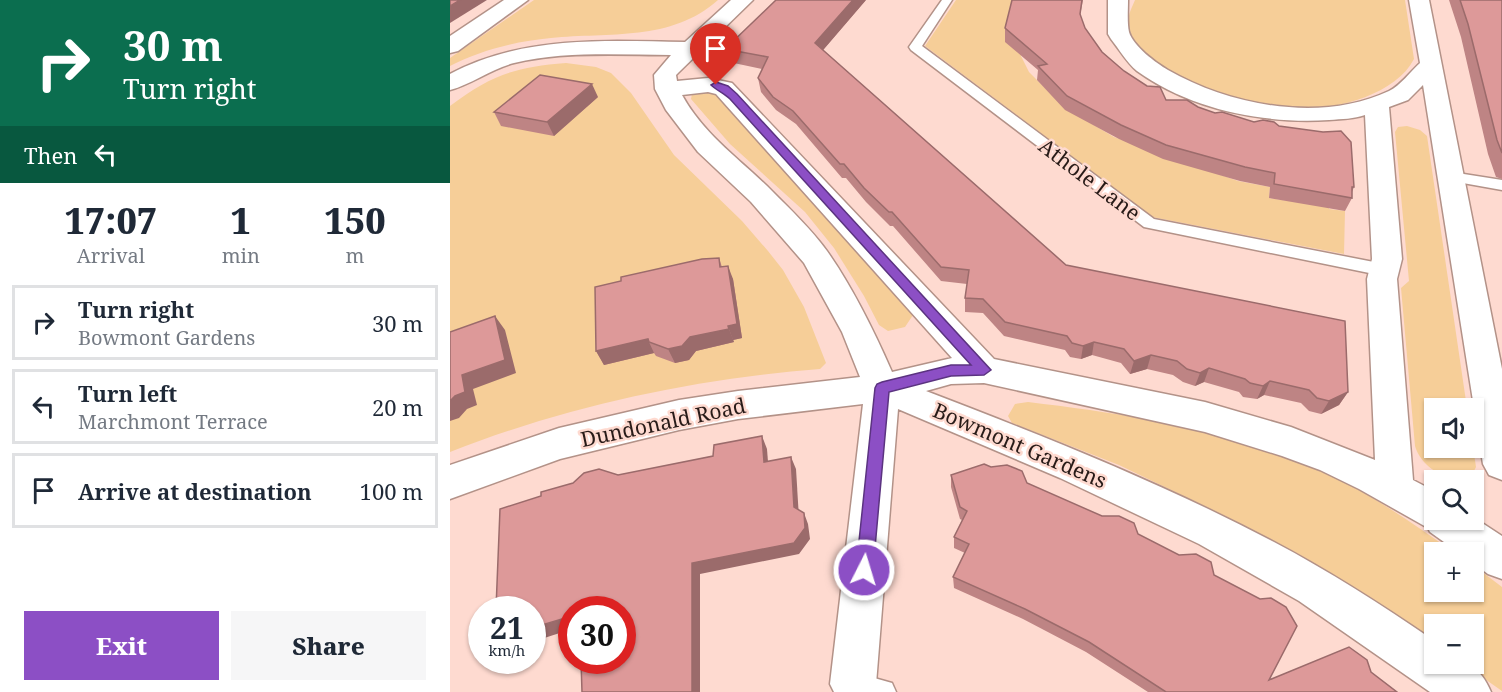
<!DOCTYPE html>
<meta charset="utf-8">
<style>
:root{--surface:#fff;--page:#f6f6f7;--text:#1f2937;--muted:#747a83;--line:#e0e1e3;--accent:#8c4fc5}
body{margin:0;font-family:"Noto Serif",serif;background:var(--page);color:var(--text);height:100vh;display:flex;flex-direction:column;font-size:22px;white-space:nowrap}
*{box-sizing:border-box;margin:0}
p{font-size:20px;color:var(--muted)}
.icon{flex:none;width:33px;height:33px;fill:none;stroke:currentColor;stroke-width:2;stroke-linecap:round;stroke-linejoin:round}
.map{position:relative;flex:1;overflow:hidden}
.side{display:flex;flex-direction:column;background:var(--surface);width:450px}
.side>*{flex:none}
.guide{background:#0b6e4f;color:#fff;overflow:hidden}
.tools{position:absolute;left:974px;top:398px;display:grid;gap:12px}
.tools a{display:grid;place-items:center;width:60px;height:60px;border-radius:0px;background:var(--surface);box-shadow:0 2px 4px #0004;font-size:30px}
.speed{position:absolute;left:18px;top:596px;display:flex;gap:12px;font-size:30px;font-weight:700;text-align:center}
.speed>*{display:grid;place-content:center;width:78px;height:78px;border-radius:50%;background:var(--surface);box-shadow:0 2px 4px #0004;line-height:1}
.speed small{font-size:15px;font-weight:400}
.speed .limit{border:9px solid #d22;background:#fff;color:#111}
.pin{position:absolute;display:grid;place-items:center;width:51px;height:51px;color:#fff;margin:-62px -26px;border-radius:50% 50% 50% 0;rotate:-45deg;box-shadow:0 0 6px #0007}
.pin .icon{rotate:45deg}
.me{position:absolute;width:66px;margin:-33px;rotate:5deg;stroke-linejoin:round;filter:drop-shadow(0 0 4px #0008)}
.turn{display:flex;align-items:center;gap:21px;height:126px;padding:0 24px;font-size:27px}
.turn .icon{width:78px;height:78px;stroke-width:2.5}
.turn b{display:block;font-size:42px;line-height:51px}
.then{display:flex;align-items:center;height:57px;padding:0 24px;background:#0003;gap:12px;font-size:22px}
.eta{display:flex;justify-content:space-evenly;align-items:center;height:102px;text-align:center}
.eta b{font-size:36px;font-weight:800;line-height:42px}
.cta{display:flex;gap:12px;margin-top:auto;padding:12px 24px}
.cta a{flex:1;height:69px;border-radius:0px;background:var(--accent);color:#fff;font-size:24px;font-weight:800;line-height:69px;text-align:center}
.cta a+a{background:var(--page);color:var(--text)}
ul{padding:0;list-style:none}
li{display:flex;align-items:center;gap:18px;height:75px;margin:0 12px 9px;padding:0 12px;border:3px solid var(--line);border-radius:0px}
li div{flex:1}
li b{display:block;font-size:22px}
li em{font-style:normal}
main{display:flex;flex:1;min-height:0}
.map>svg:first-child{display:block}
.green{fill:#f6ce98}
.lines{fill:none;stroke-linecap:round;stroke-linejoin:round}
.service-casing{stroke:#b39288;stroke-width:3}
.minor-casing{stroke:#b39288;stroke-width:3}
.service{fill:#fff;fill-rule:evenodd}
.minor{fill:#fff;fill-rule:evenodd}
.wall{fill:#be8484}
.shaded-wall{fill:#9b6b6b}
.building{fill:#d99;stroke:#9b6b6b;stroke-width:1.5}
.route{fill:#8c4fc5;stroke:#5b3380;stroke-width:1.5}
.labels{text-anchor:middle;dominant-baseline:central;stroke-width:5;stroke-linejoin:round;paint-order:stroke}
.street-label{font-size:21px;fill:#281b18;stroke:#fedad0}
</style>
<main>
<section class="side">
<div class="guide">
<div class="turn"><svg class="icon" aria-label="right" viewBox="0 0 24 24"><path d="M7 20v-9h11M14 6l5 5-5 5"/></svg><div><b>30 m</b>Turn right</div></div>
<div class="then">Then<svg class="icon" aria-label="left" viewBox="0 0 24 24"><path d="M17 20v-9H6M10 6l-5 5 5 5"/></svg></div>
</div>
<div class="eta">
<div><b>17:07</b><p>Arrival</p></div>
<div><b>1</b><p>min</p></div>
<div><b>150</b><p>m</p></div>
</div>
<ul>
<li><svg class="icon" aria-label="right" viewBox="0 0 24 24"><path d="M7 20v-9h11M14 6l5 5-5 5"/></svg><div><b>Turn right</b><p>Bowmont Gardens</p></div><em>30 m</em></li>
<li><svg class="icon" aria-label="left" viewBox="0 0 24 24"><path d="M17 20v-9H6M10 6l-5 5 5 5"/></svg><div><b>Turn left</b><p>Marchmont Terrace</p></div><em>20 m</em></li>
<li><svg class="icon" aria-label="arrive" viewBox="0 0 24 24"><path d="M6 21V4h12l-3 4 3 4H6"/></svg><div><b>Arrive at destination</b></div><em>100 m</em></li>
</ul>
<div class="cta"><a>Exit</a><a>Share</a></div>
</section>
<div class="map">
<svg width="1052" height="692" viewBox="0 0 1052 692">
<rect width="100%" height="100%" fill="#fedad0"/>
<g class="green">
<path d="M84,0H268C221,42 159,32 101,38C67,41 31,50 0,66V58Z"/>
<path d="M506,0H570L571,56L579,72L605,98L625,114L664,137L788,181L820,187L819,198L839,201L878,198L879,209L895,211L894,254L702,217L475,46Z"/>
<path d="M685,0H955L964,59C945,96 882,111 843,109C802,107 681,72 678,22C678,15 682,7 685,0Z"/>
<path d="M116,63L146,67L161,73L181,93L224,155L292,221L318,251L333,270L354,307L376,363L370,369C244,379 117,406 0,452V106C41,75 65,67 116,63Z"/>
<path d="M255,91L265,93L465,312L455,327L438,331L429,325L414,296L384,248L355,212L280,144L241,99L242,94Z"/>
<path d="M957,126L970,130L977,136L1017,408H984V447H1023L1026,467L1022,475C999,484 972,469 965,446L951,288L959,281L945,132L948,127Z"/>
<path d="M578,402C687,415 798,433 896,483C934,503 969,528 1004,552H984V591H1023V565L1052,587V691L1012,663H1023V624H984V642L777,517L669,465L562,423L558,416L565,404Z"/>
</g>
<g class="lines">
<defs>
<g id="service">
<path d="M492,0H502L472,46L704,219L934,264L940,266L942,270L940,274L934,276L694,227L461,50L459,47Z"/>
<path d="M1001,172L1052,180V190L996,180L994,177L996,174Z"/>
<path d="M403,672L442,683L446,692H387L394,675Z"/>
</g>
<g id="minor">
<path d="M54,0H78L8,51L0,53V36Z"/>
<path d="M281,0H303L229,72L226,75L227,81L258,78L282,83L544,359L755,402L841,427L925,460L917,279L922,259L915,115C904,119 892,119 879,120C814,124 741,110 687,71C677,63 669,49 661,39L658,34V0H678C678,10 677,23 679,32C683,46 706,63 718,70C781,106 871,123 939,91C950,86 961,71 970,63L959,0H979L1052,369V480L1039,475L1033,464L973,85L958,100L939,107L952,259L947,279L963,480L984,491V519H1023V517L1052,536V579L1038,574L1023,563V552H1008L980,532L978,528L909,489L870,470L832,456L755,432L534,383L501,384L476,391C594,436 712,483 824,542C879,571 932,605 983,640L984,663C1014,663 1028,661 1041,692H980L849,601L749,544L610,478L448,409L426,684L422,692H384L380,684L413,404L288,419L229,430L110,459L0,499V465L109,428L229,400L288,391L410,377L392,332L354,263L301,202L248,152L216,110L205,89L204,75L221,55C168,55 115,51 64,63C41,69 22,84 0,90V74C73,35 155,41 235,42ZM258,92L266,94L502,358L442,372C424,331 403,288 377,251C362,230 340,209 322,191C290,159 254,135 232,95Z"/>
</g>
</defs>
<use href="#service" class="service-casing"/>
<use href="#minor" class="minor-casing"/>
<use href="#service" class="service"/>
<use href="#minor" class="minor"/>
</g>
<g class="wall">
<path d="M416,0L373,50L616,265L898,392L889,405L871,414L859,411L851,403L814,395L807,399L793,397L789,392L754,382L745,386L733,382L723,375L697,369L680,374L671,363L642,355L631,359L620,357L615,350L554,336L533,313L515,312V298L517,284L491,281L443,226H440L416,202L396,178H392L346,124L326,110L311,92L308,78L312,69L279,62L275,49Z"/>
<path d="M562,0H633L630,16L635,28L652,52L674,71L716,100L748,107L904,187L902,192V198L895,211L819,198L820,187L790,181L713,159L669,139L615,110L587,80L588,70L555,42V28Z"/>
<path d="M999,0H1052V179L1046,177L1038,154L1011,37Z"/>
<path d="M148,97L104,136L51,126L44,112Z"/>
<path d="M269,258L272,267L283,279L292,338L283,340L284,342L246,351L239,360L225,363L206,356L204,353L154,365L146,351Z"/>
<path d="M501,475L577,483L688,534L764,575L819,680L921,672L947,692H698L636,652L573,619L504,588L503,577L515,553L504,548V537L512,520L510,519L501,487Z"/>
</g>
<g class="shaded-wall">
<path d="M10,0H37L0,23V6Z"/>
<path d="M403,0H416L368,56L365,43Z"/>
<path d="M142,84L148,97L104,136L97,122Z"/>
<path d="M278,266L283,279L292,338L283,340L278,326Z"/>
<path d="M45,316L55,330L66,373L23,389L27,405L17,409L9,418L0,421V401L12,375Z"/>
<path d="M279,329L284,342L246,351L239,360L225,363L218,349L240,337Z"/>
<path d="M198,339L199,342L204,353L154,365L146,351Z"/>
<path d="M644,342L642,355L631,359L633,346Z"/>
<path d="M701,355L697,369L680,374L684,361Z"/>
<path d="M759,368L754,382L745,386L750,373Z"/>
<path d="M820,381L814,395L807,399L813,386Z"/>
<path d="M898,392L889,405L871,414L879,401Z"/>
<path d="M312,436L317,449L319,475L314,462Z"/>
<path d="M341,457L346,469L349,518L344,507Z"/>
<path d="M354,513L358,524L360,539L349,554L250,574V692H242V563Z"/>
<path d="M122,616V629L82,642V628Z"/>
</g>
<g class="building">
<path d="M0,0H10L0,6Z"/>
<path d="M326,0H403L365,43L616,265L895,321L898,392L879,401L867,398L859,390L820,381L813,386L800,383L795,379L759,368L750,373L737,369L727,361L701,355L684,361L674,349L644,342L633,346L622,343L617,336L555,322L533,299L515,298L519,270L491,267L442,212H439L414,188L394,164H390L343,111L323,97L308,78L318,57L275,49Z"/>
<path d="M562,0H632L630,14L635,28L652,52L674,71L697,86L710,87L716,100H737L748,107L765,113L772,112L804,122L813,120L824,122L829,126L873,132L891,131L901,142L904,187H902V198L824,184L825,173L795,167L716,145L671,125L617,96L588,66L597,64L555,28Z"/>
<path d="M1010,0H1052V153L1047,140L1018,24Z"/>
<path d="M90,75L142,84L97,122L44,112Z"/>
<path d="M269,258L270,267L278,266L287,324L278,326L279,329L240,337L232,346L218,349L199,342L198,339L146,351L145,287L171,281V277L252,259Z"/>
<path d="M45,316L55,360L12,375L15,392L5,396L0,401V332Z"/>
<path d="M312,436L314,462L341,457L344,507L354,513L355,528L344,543L242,563V692H132L131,660H172V609H122V616L82,628V609H46L50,509L91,496V492L123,483L134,473L149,469L168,475L263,456L264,445Z"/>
<path d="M534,464L541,467L557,465L572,471L577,483L652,516H669L684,523L688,534L729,555L746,554L761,562L764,575L810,599L821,598L836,607L847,626L819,680L899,647L917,660L921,672L947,692H716L639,642L575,609L503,577L519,544L504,537L517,511L510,507L501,475Z"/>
</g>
<path class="route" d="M266,82L278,86L287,94L541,370L534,375L501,376L439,392L423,570L420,575L414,578L408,575L406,570L425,388L427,384L432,382L501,365H521L280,99C274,93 266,90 261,85Z"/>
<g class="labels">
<g class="street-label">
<text transform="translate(640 179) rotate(37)">Athole Lane</text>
<text transform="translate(213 422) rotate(-12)">Dundonald Road</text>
<text transform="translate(570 445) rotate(23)">Bowmont Gardens</text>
</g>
</g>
</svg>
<div class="tools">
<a><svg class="icon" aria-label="sound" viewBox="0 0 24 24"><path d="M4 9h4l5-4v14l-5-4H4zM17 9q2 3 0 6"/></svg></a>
<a><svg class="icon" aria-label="search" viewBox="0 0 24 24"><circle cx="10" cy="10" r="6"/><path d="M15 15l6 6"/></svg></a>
<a>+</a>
<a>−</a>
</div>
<div class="speed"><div>21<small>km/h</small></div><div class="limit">30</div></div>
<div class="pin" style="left:266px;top:85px;background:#d93025"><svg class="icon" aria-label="arrive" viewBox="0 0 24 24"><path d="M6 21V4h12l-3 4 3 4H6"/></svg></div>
<svg class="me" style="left:414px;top:570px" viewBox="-20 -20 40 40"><circle r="17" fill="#8c4fc5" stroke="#fff" stroke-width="3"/><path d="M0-11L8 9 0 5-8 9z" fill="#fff"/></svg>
</div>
</main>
